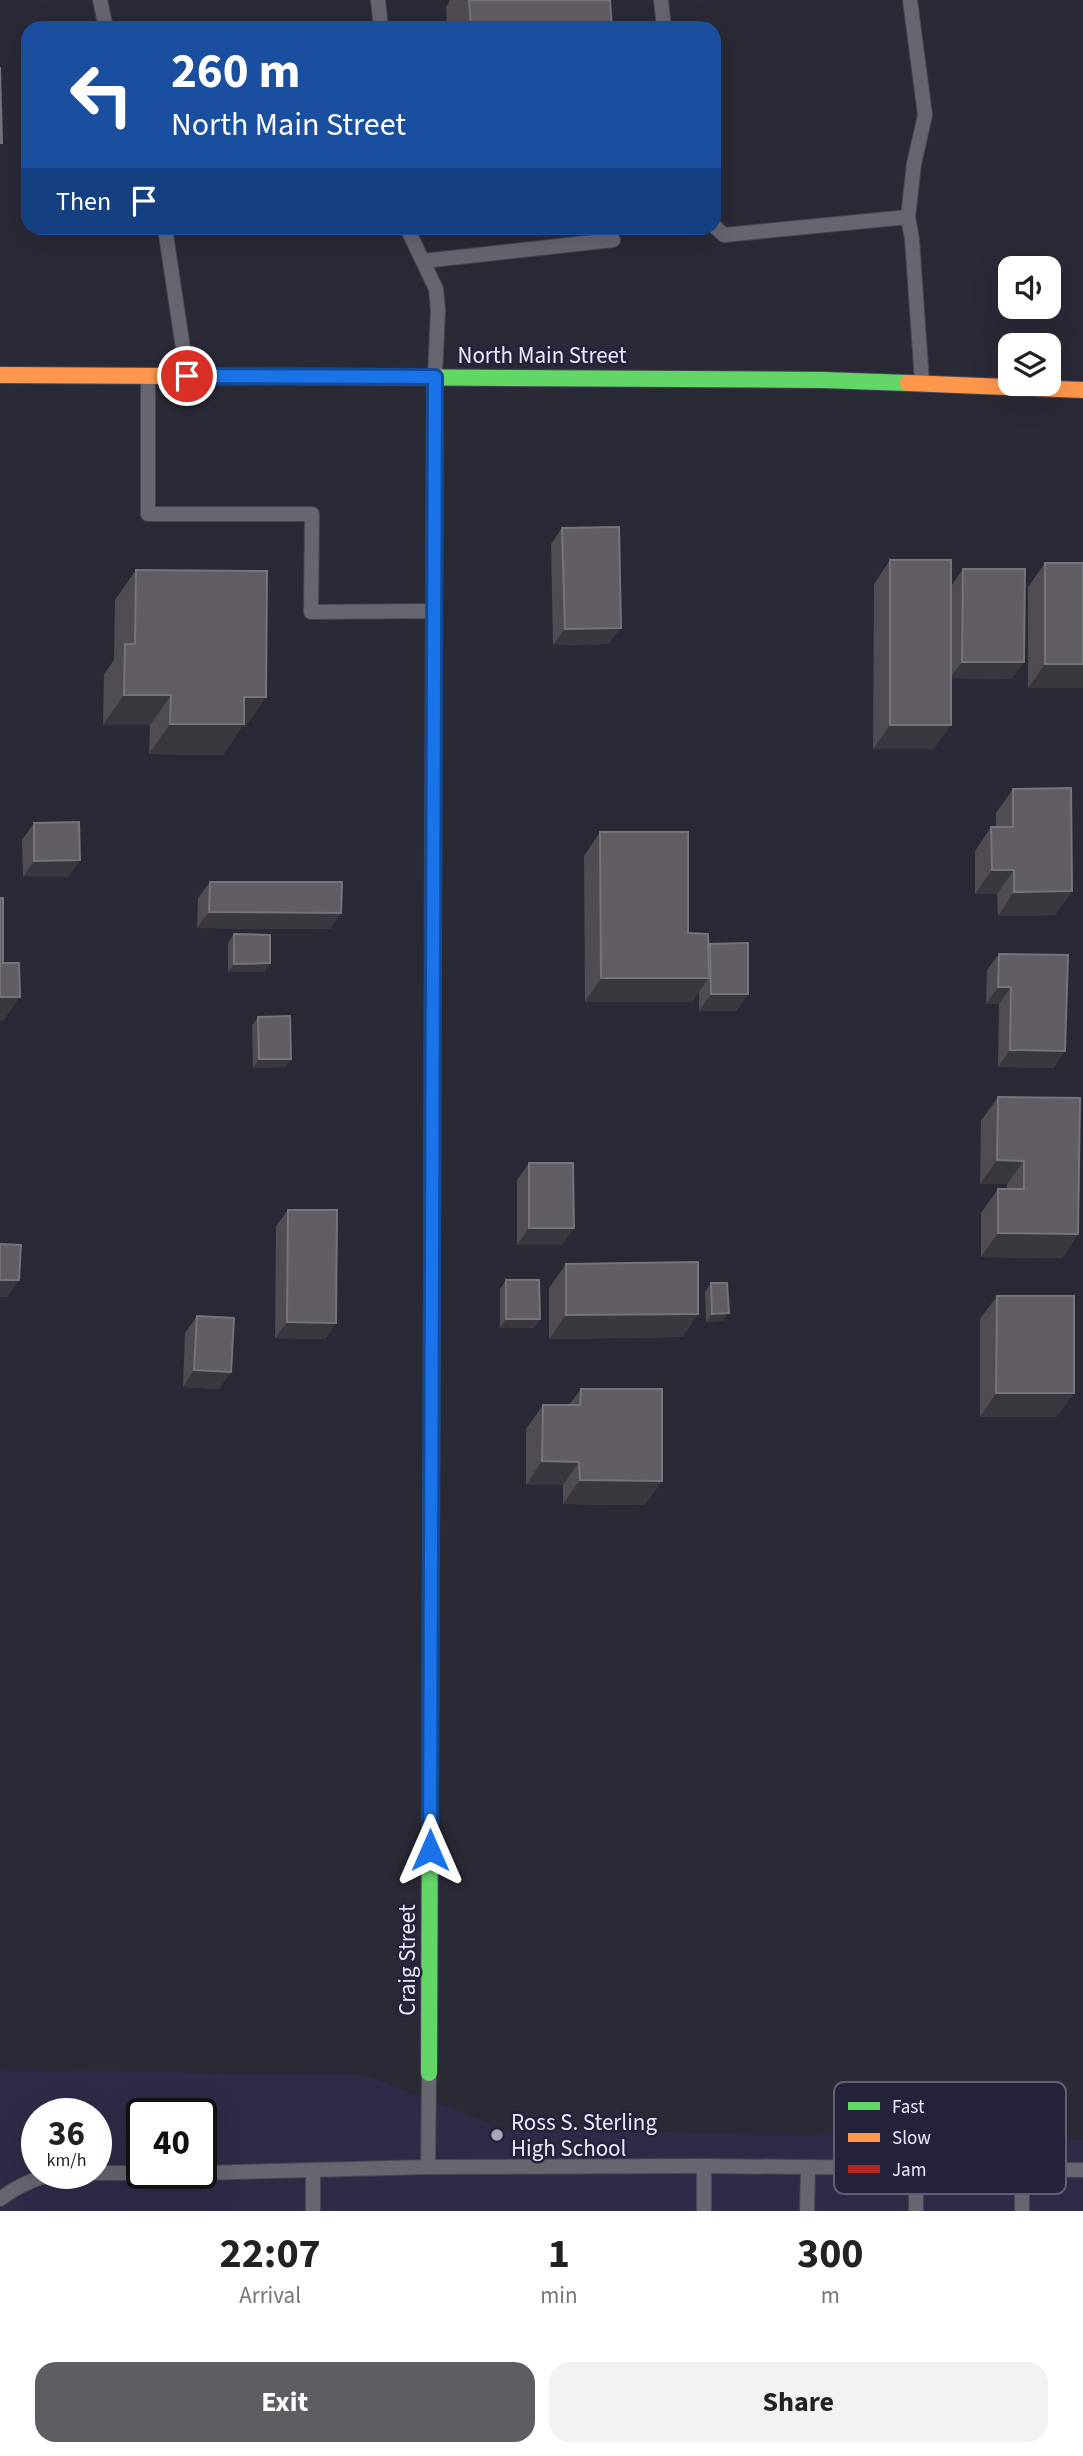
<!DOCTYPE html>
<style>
:root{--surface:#fff;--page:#f2f2f2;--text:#222;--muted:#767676;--accent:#5d5d64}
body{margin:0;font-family:"Source Sans 3",sans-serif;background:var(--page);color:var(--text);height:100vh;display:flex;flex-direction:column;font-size:26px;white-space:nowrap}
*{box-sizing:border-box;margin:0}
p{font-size:23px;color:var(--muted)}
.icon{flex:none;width:38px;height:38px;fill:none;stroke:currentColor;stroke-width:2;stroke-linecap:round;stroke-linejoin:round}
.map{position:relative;height:2211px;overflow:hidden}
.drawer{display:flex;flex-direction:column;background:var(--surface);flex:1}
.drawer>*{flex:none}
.guide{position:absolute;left:21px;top:21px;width:700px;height:214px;border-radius:21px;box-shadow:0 7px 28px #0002;background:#1a4fa0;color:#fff;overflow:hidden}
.tools{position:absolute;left:998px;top:256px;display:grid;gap:14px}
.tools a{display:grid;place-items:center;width:63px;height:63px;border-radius:14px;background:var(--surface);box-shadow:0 7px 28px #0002;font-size:35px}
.speed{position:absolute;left:21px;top:2098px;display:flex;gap:14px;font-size:35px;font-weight:700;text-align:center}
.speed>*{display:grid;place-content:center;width:91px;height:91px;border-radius:50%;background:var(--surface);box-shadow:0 7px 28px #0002;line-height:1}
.speed small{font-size:18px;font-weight:400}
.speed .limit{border:4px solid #111;border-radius:10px;background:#fff;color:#111}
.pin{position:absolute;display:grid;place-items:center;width:60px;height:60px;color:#fff;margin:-30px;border:4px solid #fff;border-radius:50%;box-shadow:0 2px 7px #0007}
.me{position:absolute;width:77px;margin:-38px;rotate:0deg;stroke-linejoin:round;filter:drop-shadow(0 0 5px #0008)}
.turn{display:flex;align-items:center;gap:24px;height:147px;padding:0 35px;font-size:32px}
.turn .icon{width:91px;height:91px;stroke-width:2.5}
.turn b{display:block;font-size:49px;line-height:60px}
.then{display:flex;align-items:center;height:66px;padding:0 35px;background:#0003;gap:14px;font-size:26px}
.eta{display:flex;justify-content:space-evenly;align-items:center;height:119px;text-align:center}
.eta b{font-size:42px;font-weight:700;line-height:49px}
.primary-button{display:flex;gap:14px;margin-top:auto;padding:14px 35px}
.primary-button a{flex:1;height:80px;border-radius:21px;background:var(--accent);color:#fff;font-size:28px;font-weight:700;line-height:80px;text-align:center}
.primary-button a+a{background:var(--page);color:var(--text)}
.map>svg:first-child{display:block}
.built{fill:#2d2b47;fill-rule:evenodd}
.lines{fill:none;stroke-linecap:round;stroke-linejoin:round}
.lane-casing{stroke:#474651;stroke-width:16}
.fast-casing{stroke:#474651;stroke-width:18}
.slow-casing{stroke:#474651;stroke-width:18}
.jam-casing{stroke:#474651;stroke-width:18}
.lane{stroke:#666570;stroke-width:14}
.fast{stroke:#63d668;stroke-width:16}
.slow{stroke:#ff974d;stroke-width:16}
.jam{stroke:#b3261e;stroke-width:16}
.wall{fill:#514c51}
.shaded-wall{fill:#3b373e}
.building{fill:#625d63;stroke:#77737b;stroke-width:2}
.route-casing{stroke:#114b97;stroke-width:18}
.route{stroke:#1a73e8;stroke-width:12}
.poi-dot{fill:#a6a6b5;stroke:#25233c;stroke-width:2.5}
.labels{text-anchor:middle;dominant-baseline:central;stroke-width:5;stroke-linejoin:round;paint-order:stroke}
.street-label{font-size:23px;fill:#e9e9fa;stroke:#25233c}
.poi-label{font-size:23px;fill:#e9e9fa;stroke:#25233c;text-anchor:start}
.key{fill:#25233c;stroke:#605e75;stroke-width:2}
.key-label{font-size:19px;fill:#e9e9fa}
</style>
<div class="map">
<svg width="1083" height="2211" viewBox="0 0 1083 2211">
<rect width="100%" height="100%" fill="#2a2936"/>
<path class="built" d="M0,2070L364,2075L504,2129L1083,2140V2211H0ZM37,2114H96V2174H37ZM142,2114H201V2174H142Z"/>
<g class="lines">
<defs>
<g id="lane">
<path d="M100,0L106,28"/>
<path d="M378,0L381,28"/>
<path d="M661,0L664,28"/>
<path d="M908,217L914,164L925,115L910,0"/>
<path d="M714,226L724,235L908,217L912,239L922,382"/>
<path d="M165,228L187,375"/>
<path d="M407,228L436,289L438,310L435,375"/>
<path d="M423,261L613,240"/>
<path d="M148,379V514H312L311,612L432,611"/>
<path d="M428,2167L429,2074"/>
<path d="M1022,2169V2211"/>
<path d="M96,2173H142"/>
<path d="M201,2173L428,2167L704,2166L1083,2170"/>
<path d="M0,2199C18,2186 34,2178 56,2174"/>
<path d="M313,2211V2171"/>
<path d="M704,2211V2166"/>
<path d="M807,2211L808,2167"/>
<path d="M916,2211V2168"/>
</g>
<g id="fast">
<path d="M371,377L823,380L908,383"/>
<path d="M429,2073L430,1789"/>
</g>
<g id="slow">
<path d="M0,375L371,377"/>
<path d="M908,383L1083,390"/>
<path d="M433,831L435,377"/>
<path d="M430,1789L432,1271"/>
</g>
<path id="jam" d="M432,1271L433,831"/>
</defs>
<use href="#lane" class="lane-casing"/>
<use href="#fast" class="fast-casing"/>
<use href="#slow" class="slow-casing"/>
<use href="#jam" class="jam-casing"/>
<use href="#lane" class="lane"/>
<use href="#fast" class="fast"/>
<use href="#slow" class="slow"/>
<use href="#jam" class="jam"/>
</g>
<g class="wall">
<path d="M450,0H610L612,28H447L446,7Z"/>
<path d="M562,528L609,644L553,645L551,544Z"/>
<path d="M890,560L951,659L952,585L963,569L1012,679L951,678L934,749H873L874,584Z"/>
<path d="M1045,563L1083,688H1028V587Z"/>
<path d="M136,570L266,697L245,727H242L223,755L149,754L150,725H103L104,674L114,660L115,600Z"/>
<path d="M1013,789L1072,891L1055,915L998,916L997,894H975V851L991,827H996V813Z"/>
<path d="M34,823L80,860L68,877H23L22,840Z"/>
<path d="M600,832L688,933L708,947L710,944L748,994L736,1011H699V992L692,1002H585L584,856Z"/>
<path d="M210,882L341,913L330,929L197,928L198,898Z"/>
<path d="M234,934L270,963L264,972H228V943Z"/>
<path d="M999,954L1054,1068L998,1067L999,1004H986L987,970Z"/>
<path d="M258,1017L291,1059L285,1067L253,1068L252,1026Z"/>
<path d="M998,1097L1078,1234L1062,1258L981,1257V1213L998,1189H1007V1184H980L981,1121Z"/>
<path d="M529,1163L562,1245H517V1180Z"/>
<path d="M288,1210L336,1323L325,1339L275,1338L276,1226Z"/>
<path d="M566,1264L698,1314L682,1337L549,1339V1288Z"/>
<path d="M506,1280L540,1319L534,1328H500V1289Z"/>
<path d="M711,1283L723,1321L706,1322L705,1292Z"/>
<path d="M997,1296L1057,1417H980V1319Z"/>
<path d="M197,1316L219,1389L183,1387L185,1333Z"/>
<path d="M581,1389L645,1505L563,1504V1485H526V1429L543,1405H569Z"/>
</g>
<g class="shaded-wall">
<path d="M621,628L609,644L553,645L565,629Z"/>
<path d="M962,662H1024L1012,679L950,678Z"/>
<path d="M1045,664H1083V688H1028Z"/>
<path d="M124,695H171L150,725H103Z"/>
<path d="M244,697H266L245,727H242L223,755L149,754L170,724Z"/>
<path d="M890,725H951L934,749H873Z"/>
<path d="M80,860L68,877H23L34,861Z"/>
<path d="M992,870H1014L997,894H975Z"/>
<path d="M1072,891L1055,915L998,916L1014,892Z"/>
<path d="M209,912L341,913L330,929L197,928Z"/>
<path d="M270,963L264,972H228L234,964Z"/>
<path d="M601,978H709L692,1002H585Z"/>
<path d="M998,987H1011L999,1004H986Z"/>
<path d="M711,994H748L736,1011H699Z"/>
<path d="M0,997H20L3,1021H0Z"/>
<path d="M1010,1050L1065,1051L1054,1068L998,1067Z"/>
<path d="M259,1059H291L285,1067L253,1068Z"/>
<path d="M997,1160L1024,1161L1007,1184H980Z"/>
<path d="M529,1228H574L562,1245H517Z"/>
<path d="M998,1233L1078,1234L1062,1258L981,1257Z"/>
<path d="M0,1280H19L7,1297H0Z"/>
<path d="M729,1313L723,1321L706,1322L712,1314Z"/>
<path d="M698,1314L682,1337L549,1339L566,1315Z"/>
<path d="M506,1319H540L534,1328H500Z"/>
<path d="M287,1322L336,1323L325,1339L275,1338Z"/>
<path d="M194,1370L231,1372L219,1389L183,1387Z"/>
<path d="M996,1393H1074L1057,1417H980Z"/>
<path d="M542,1461L579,1462L563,1485H526Z"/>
<path d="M580,1480L662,1481L645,1505L563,1504Z"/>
</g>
<g class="building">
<path d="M469,0H610L612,28H471Z"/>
<path d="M0,67L2,143H0Z"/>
<path d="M619,527L621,628L565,629L562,528Z"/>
<rect x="890" y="560" width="61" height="165"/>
<rect x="1045" y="563" width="38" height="101"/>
<path d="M963,569H1025L1024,662H962Z"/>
<path d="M136,570L267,571L266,697H244V724H170L171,695H124L125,644H135Z"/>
<path d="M1071,788L1072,891L1014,892V870H992L991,827H1013V789Z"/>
<path d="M79,822L80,860L34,861V823Z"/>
<path d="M600,832H688V933L708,934L709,978H601Z"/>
<path d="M210,882H342L341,913L209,912Z"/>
<path d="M0,898H3V963H19L20,997H0Z"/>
<path d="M234,934L270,935V963L234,964Z"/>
<path d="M748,943V994H711L710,944Z"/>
<path d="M999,954L1068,955L1065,1051L1010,1050L1011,987H998Z"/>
<path d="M290,1016L291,1059H259L258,1017Z"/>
<path d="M998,1097L1080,1098L1078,1234L998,1233V1189H1024V1161L997,1160Z"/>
<path d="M529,1163H573L574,1228H529Z"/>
<path d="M288,1210H337L336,1323L287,1322Z"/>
<path d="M0,1244L21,1245L19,1280H0Z"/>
<path d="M698,1262V1314L566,1315V1264Z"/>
<path d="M506,1280H539L540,1319H506Z"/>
<path d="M711,1283H727L729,1313L712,1314Z"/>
<path d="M997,1296H1074V1393H996Z"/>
<path d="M197,1316L234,1318L231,1372L194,1370Z"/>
<path d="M581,1389H662V1481L580,1480L579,1462L542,1461L543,1405H580Z"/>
</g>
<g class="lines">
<defs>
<path id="route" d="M187,376L435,377L430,1850"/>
</defs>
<use href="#route" class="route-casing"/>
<use href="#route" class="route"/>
</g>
<circle class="poi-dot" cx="497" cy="2135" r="7"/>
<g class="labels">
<g class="street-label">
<text x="542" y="355">North Main Street</text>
<text transform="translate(407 1960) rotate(-90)">Craig Street</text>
</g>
<g class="poi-label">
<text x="511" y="2122">Ross S. Sterling<tspan x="511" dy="26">High School</tspan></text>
</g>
</g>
<rect x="834" y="2082" width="232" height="112" rx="10" class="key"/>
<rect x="848" y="2102" width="32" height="8" fill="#63d668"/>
<rect x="848" y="2133" width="32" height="9" fill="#ff974d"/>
<rect x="848" y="2165" width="32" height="8" fill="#b3261e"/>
<g class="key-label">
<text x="892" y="2113">Fast</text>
<text x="892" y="2144">Slow</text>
<text x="892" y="2176">Jam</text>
</g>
</svg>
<div class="tools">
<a><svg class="icon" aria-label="sound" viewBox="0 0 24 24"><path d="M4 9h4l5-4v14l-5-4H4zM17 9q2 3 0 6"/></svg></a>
<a><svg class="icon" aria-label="layers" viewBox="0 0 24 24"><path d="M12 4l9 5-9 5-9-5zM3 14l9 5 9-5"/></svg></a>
</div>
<div class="speed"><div>36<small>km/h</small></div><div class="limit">40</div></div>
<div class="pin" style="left:187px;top:376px;background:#d93025"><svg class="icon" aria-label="arrive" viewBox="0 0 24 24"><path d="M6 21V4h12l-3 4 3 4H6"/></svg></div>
<svg class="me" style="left:430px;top:1850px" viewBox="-20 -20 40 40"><path d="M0-17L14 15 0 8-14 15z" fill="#1a73e8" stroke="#fff" stroke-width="4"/></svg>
<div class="guide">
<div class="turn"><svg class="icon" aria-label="left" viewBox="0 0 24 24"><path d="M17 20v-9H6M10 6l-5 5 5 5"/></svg><div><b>260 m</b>North Main Street</div></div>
<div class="then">Then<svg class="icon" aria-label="arrive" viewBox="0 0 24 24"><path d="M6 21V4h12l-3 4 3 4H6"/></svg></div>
</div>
</div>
<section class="drawer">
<div class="eta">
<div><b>22:07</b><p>Arrival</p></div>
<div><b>1</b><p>min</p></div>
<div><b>300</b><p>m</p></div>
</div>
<div class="primary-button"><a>Exit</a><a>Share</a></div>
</section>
